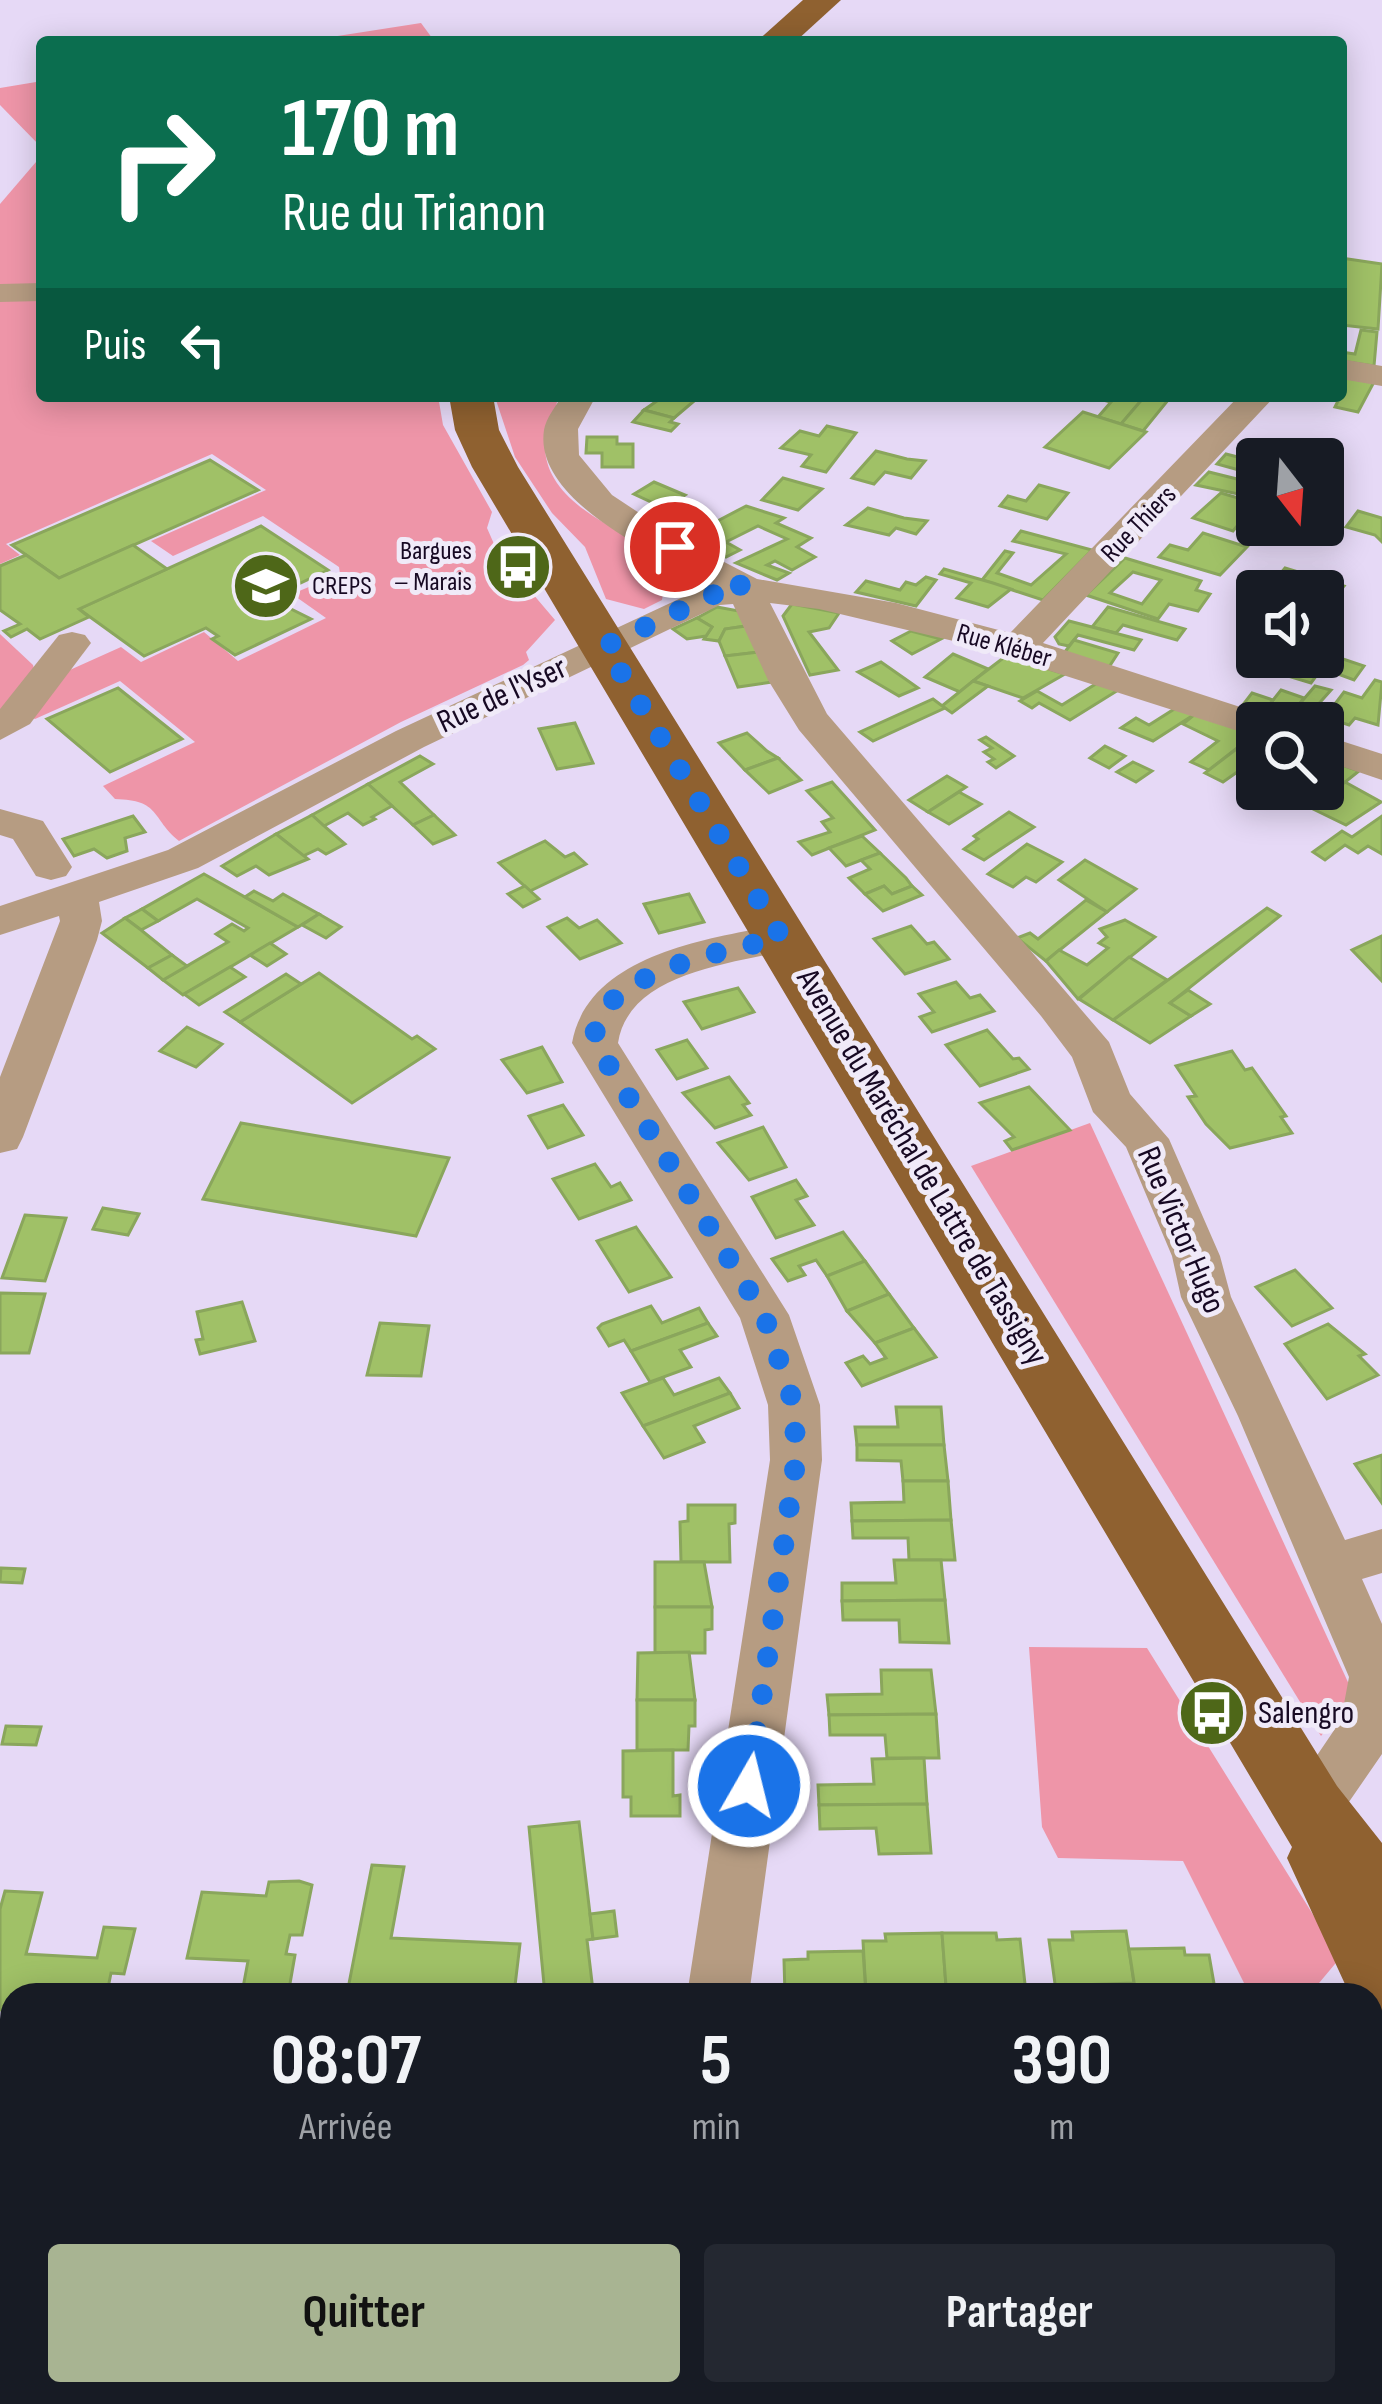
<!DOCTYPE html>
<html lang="fr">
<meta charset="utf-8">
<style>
:root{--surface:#171b24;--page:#242831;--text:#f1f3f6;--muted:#9ea1a6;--accent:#a8b492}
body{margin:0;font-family:"Sofia Sans Condensed",sans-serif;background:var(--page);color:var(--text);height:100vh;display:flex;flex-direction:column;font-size:45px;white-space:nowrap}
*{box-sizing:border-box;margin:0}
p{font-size:39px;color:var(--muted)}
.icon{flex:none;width:66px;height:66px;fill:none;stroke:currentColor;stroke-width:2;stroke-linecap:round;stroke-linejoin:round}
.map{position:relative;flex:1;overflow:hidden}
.details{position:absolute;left:0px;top:1983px;width:1383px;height:423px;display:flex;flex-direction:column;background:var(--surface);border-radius:36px 36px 0 0;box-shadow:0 6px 30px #0003}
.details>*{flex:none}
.banner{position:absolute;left:36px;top:36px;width:1311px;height:366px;border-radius:12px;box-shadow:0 6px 30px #0003;background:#0b6e4f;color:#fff;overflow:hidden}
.needle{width:78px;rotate:163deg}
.controls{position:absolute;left:1236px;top:438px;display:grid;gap:24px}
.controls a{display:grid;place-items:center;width:108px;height:108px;border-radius:12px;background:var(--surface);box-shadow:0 6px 30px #0003;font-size:60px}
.pin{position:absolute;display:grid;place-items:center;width:102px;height:102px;color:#fff;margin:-51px;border:6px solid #fff;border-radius:50%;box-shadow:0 3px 12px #0007}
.me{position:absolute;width:132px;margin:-66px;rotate:8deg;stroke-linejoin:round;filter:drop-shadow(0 0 9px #0008)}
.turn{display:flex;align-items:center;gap:42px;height:252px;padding:0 48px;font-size:54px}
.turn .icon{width:156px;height:156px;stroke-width:2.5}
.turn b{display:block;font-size:84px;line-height:102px}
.then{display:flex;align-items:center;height:114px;padding:0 48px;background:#0003;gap:24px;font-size:45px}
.eta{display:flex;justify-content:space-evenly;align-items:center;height:204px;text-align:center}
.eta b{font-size:72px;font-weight:700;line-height:84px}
.primary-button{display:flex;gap:24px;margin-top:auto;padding:24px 48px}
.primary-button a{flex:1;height:138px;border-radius:12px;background:var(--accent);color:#111;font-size:48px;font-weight:700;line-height:138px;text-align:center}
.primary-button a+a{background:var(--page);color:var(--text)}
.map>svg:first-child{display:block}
.green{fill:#ee95a8}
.building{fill:#a0c167;stroke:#8aa65c;stroke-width:3;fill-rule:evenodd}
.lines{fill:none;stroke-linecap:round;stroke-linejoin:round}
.minor{fill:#b69c82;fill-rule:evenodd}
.major{fill:#8f6130;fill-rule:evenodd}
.route{stroke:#1a73e8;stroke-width:21;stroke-dasharray:0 37.8}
.labels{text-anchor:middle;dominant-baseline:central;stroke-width:10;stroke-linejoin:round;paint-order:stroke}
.far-street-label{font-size:27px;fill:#170923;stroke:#f0eaf8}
.far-poi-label{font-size:27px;fill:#170923;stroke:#f0eaf8;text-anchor:end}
.street-label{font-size:33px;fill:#170923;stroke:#f0eaf8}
.poi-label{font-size:33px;fill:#170923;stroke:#f0eaf8;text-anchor:start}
</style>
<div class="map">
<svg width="1382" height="2404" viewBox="0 0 1382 2404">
<rect width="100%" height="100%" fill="#e6d9f6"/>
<g class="green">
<path d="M421,23L435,42H299Z"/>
<path d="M42,81V148L0,105V88Z"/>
<path d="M42,155V289H0V204Z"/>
<path d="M0,301H42V396H438L443,425L492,512L487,528L498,553L555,620L526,652L529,660L523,665L401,722L179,841C151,818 161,800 115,799L103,786L195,742L120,681L35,719L26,714L52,678L121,647L141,662L204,632L238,661L326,618L292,594L340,574L339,567L263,516L173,556L151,541L266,490L212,454L6,544L20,555L0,564Z"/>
<path d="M496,400L557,402C554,416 545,435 545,448C547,506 627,533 669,557L662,600L644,609L606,599L585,547L552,513L515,457Z"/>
<path d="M0,634L33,665L35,673L0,719Z"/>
<path d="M1090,1123L1353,1693L1321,1736L971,1166Z"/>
<path d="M1029,1647L1147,1648L1340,1958L1309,1995H1250L1183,1861L1058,1858L1042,1827Z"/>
</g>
<g class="building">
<path d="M1341,258L1382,264L1378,329L1341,325Z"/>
<path d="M1361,330L1377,332L1374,366L1341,361V352L1355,354Z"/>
<path d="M1341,377L1374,382L1358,412L1335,407L1343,391Z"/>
<path d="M664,396H700L674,418L644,410Z"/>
<path d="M1087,396H1145L1121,424L1098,417L1111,402Z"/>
<path d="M1145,396L1169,399L1143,431L1121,424Z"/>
<path d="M644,410L674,418L670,422L678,424L671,431L633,422Z"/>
<path d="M1083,412L1143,431L1146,432L1109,468L1045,447Z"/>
<path d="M827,426L856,433L826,472L802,466L811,455L781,448L800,431L819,436Z"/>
<path d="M587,437H617V444H633V467H602V453H586Z"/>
<path d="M876,451L907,459L925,461L911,478L885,472L874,484L852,478Z"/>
<path d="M1226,454L1257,462V475L1217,464Z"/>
<path d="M210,460L258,490L59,578L12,545Z"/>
<path d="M1209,472L1257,484V498L1196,485Z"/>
<path d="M783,478L822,489L798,510L762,500Z"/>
<path d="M654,482L685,495L664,508L634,494Z"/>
<path d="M1039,485L1068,493L1047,519L1000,506L1008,496L1026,501Z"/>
<path d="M1221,493L1245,500L1240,506L1251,509L1233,531L1193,518Z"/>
<path d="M746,506L784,518L776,523L811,538L797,547L815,557L792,570L775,561L767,565L789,573L777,580L736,563L787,539L758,526L726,542L740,550L726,557L689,536Z"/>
<path d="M868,508L904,518L927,521L916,534L896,528L889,535L846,525Z"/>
<path d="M1358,511L1382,518V542L1375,535L1346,527Z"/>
<path d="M261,526L328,570L269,598L311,619L235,655L212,639L218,636L206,628L144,656L79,609Z"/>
<path d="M1021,531L1092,550L1043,600L982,580L1005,551L1013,553L997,573L1031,585L1066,554L1013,541Z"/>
<path d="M1203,533L1247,547L1220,575L1159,557L1170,545L1188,550Z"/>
<path d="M133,545L167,569L79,609L89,617L40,639L27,629L11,637L4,631L20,624L0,610V566L26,555L59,578Z"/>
<path d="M1125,558L1201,581L1196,590L1210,594L1198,611L1169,604L1158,619L1086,595ZM1133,572L1161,580L1142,604L1110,593Z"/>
<path d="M1285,568L1344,586L1323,612V591H1266Z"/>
<path d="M944,569L993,583L1011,589L988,607L957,598L971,583L940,574Z"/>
<path d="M926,577L936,580L916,606L856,592L866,581L900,590L906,582L916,585Z"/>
<path d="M792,604L839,613L829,628L809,632L838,670L810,675L783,616Z"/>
<path d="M717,607L739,611L746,626L725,629L719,641L704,639L712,627L697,618Z"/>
<path d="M1108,607L1185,629L1177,640L1123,625L1116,633L1092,627Z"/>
<path d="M697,618L712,627L706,636L687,639L673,629Z"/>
<path d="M1069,621L1092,627L1141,640L1134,650L1078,635L1069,646L1059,644L1055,637Z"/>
<path d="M746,626L759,652L725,656L719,641L725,629Z"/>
<path d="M911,631L941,639L912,654L892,641Z"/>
<path d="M1323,639L1335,644L1329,651L1331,655L1364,666L1354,680L1322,668L1311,683L1291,677L1307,657H1323Z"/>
<path d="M1074,640L1118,653L1109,667L1064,653Z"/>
<path d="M759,652L772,682L738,687L725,656Z"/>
<path d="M953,654L988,669L960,692L925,677Z"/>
<path d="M1006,656L1065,674L1023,698L973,681Z"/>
<path d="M881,662L911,683L918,688L899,696L858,672Z"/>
<path d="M1375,680L1382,682L1378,725L1355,718L1349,725L1325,717L1344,692L1362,698Z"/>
<path d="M973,681L988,686L952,713L942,706Z"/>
<path d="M1099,682L1120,689L1070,720L1039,703L1032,708L1020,701L1037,691L1062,705Z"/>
<path d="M1315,686L1331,690L1305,719L1291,714Z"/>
<path d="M118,688L182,739L110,772L47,719Z"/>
<path d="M1281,690L1304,698L1291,714L1305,719L1302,723L1262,714Z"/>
<path d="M1252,693L1273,700L1263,713L1242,706Z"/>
<path d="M933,699L945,708L873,741L860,732Z"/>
<path d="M1176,708L1195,714L1153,741L1121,728L1136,718L1149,725Z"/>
<path d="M1195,714L1255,734L1209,770L1191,762L1218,741L1183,724Z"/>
<path d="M575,723L593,763L557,769L539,729Z"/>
<path d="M747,733L767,751L778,758L745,770L719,743Z"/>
<path d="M986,737L1014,756L996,768L988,762L994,759L984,752L992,748L980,740Z"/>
<path d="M1243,744L1257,750V774L1243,768L1223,782L1205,773Z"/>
<path d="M1105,746L1125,756L1109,768L1090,758Z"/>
<path d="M420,756L433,764L400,782L434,815L413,825L368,784Z"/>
<path d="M778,758L801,780L769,793L745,770Z"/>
<path d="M1323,758L1359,771L1319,803L1306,797L1323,789Z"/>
<path d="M1133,762L1152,771L1136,782L1117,772Z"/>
<path d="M947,776L966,787L928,812L909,800Z"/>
<path d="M832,782L875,830L812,855L799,842L830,832L822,822L833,818L807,791Z"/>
<path d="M1345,782L1381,802L1346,825L1313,809Z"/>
<path d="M368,784L392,806L372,817L375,819L363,825L348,813L324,826L312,815Z"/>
<path d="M959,792L981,804L949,824L928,812Z"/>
<path d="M1009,812L1034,827L984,860L964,849L978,839L974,836Z"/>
<path d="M312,815L324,826L345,844L326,854L318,849L303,856L276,834Z"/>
<path d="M434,815L455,835L433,844L413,825Z"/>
<path d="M133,816L145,832L125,838L127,851L107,858L94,849L74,856L63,839Z"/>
<path d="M1382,816V854L1368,846L1358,853L1345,845L1325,860L1313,852L1342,831L1352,837Z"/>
<path d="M276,834L308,859L269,875L256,866L237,876L222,866Z"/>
<path d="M862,836L880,853L846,866L829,848Z"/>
<path d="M545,841L565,857L574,853L586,864L530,891L499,863Z"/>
<path d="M1027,844L1062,862L1036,882L1026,877L1013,887L988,874Z"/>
<path d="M880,853L906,878L912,886L892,894L884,886L865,894L849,878L870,869L861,860Z"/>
<path d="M1085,860L1136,889L1107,912L1059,880Z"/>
<path d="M204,874L298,927L183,995L163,980L228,942L216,934L232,924L244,931L248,928L197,899L158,921L142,909Z"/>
<path d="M525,886L539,899L523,907L508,894Z"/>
<path d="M884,886L892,894L912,886L922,895L883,911L865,894Z"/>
<path d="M254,891L273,901L283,894L319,914L298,927L245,897Z"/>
<path d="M689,894L704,922L659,933L644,904Z"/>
<path d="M1086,900L1107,912L1046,961L1017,938L1030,933L1038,939Z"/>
<path d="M1267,908L1280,916L1170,1003L1191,1016L1150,1043L1113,1020Z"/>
<path d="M142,909L158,921L141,930L125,918Z"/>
<path d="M319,914L341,927L326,938L302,925Z"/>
<path d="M125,918L141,930L172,955L148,968L102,933Z"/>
<path d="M567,918L579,928L597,920L621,943L580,959L548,927Z"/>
<path d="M1125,920L1155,937L1078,999L1046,961L1059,950L1087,965L1108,948L1099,943L1107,937L1100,929Z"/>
<path d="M911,926L927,944L934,942L949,959L905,974L874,939Z"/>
<path d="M1382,936V981L1352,950Z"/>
<path d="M270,943L286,954L267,966L250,955Z"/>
<path d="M172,955L187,966L163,980L148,968Z"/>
<path d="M1129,957L1167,980L1113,1020L1079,999Z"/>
<path d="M230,967L245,977L199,1005L184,994Z"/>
<path d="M319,973L412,1039L417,1036L435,1049L352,1103L240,1022Z"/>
<path d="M286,974L301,984L240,1022L225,1012Z"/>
<path d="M956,982L970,998L980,995L994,1011L932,1032L920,1017L934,1012L919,994Z"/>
<path d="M738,988L754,1012L702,1029L684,1002Z"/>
<path d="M1188,990L1210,1004L1191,1016L1170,1003Z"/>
<path d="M187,1027L222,1044L196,1067L160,1051Z"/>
<path d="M987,1030L1013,1059L1019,1058L1029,1069L980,1086L946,1045Z"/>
<path d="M687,1040L707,1068L677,1079L657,1050Z"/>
<path d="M542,1047L562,1082L527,1093L502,1060Z"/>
<path d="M1232,1051L1245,1070L1252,1068L1286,1116L1281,1117L1292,1133L1230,1148L1206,1124L1188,1097L1196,1096L1176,1066Z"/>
<path d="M729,1077L749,1103L743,1105L751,1115L715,1128L683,1093Z"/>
<path d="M1029,1087L1070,1130L1012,1150L1005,1141L1014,1137L980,1103Z"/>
<path d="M563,1105L583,1135L548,1148L529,1116Z"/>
<path d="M241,1123L449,1158L416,1236L203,1199Z"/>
<path d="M763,1127L786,1167L749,1180L718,1143Z"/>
<path d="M595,1164L611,1187L620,1183L631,1200L579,1219L553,1179Z"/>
<path d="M796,1180L807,1196L796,1200L814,1225L776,1238L752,1197Z"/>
<path d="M103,1208L139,1214L128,1235L93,1229Z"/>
<path d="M25,1215L66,1218L45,1281L2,1278Z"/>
<path d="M636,1227L671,1277L629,1292L597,1241Z"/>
<path d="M843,1232L865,1261L827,1276L816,1260L799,1266L805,1275L788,1281L772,1259Z"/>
<path d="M865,1261L889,1294L847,1311L827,1276Z"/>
<path d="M1295,1270L1332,1308L1292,1326L1256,1287Z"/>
<path d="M0,1293L45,1294L29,1353H0Z"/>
<path d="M889,1294L914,1328L875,1343L847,1311Z"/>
<path d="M242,1302L255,1341L200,1354L196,1340L203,1339L197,1312Z"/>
<path d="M651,1306L662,1323L699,1308L708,1323L631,1351L624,1340L609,1346L598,1328L602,1324Z"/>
<path d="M380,1323L429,1326L421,1376L367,1375Z"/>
<path d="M708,1323L717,1336L680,1350L691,1367L650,1382L631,1351Z"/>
<path d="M1328,1324L1365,1354L1359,1356L1378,1375L1327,1399L1285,1344Z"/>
<path d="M914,1328L936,1357L862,1386L846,1363L863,1356L870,1364L886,1358L875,1343Z"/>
<path d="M663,1378L674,1395L719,1378L730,1393L643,1426L622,1393Z"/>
<path d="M730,1393L739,1408L694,1426L704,1442L664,1458L643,1426Z"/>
<path d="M896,1407H941L944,1445H857L855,1427H898Z"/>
<path d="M857,1445H944L948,1481H903L901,1461L857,1460Z"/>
<path d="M1382,1455V1503L1355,1464Z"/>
<path d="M903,1481H948L951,1520L852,1521L851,1503L904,1502Z"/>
<path d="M688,1505H735V1523L729,1524L730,1562H681L680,1522L688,1521Z"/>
<path d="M951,1520L955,1560H909L908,1538H853L852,1521Z"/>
<path d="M894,1560H941L945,1600L842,1601V1583H896Z"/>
<path d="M655,1562H704L712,1607H655Z"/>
<path d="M1,1568L25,1569L22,1583L0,1582Z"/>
<path d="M945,1600L949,1643L900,1642L899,1620H843L842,1601Z"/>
<path d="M655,1607H712V1629L705,1630V1653H655Z"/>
<path d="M689,1652L695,1700H637L638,1653Z"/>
<path d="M881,1670H931L936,1714L829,1715L827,1695L882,1694Z"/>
<path d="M637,1700H695V1726H689L688,1750H637Z"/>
<path d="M936,1714L939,1758H887L885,1735H830L829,1715Z"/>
<path d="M6,1726L41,1727L36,1745L2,1744Z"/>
<path d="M673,1750V1796L680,1795V1816H631V1797H623V1751Z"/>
<path d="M924,1758L927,1804L819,1805L818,1785L874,1784L872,1759Z"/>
<path d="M927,1804L931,1853L879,1854L876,1828L820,1829L819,1805Z"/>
<path d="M579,1822L593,1939L587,1940L593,1991L545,1995L529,1827Z"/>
<path d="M372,1865L404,1867L391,1938L520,1944L514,1994H347Z"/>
<path d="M299,1881L312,1885L302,1935H290L286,1954L295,1955L288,1995L242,1993L248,1961L187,1958L202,1892L266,1896L269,1882Z"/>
<path d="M5,1891L42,1893L26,1954L97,1958L104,1927L135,1929L124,1974L111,1973L108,1988L121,1989L119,1995H12V2010H0V1909Z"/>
<path d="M614,1911L617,1936L593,1939L590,1914Z"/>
<path d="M1126,1931L1134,1983L1080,1985L1081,1991H1056L1049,1940H1073L1072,1932Z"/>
<path d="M942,1933L946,1986L891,1987L892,1993L866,1994L863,1941H886L885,1934Z"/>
<path d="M942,1933H996L997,1940L1020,1939L1026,1993H1001L1000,1985L946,1986Z"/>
<path d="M1184,1948L1185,1955H1209L1216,1995H1136L1129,1949Z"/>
<path d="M863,1951L866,1995H785L784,1960L808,1959V1952Z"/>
<path d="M12,2324V2394H28L27,2404H0V2325Z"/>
<path d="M1371,2348L1382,2363V2387L1358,2404H1352L1344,2394H1371Z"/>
<path d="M28,2394H123L121,2404H27Z"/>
<path d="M123,2394H219L218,2404H121Z"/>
<path d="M219,2394H315L218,2404Z"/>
<path d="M515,2394H580L581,2404H515Z"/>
<path d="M793,2394H850L855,2404H793Z"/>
<path d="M1068,2394H1131L1138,2404H1075Z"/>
</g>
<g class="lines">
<g class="minor">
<path d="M42,283V301L0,302V284Z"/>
<path d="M1341,359L1382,366V386L1341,379Z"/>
<path d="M562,396H596L578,429L579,455L612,495L674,536L757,579L896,603L1010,633L1239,396H1275L1043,643L1271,717L1275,723H1257V737L966,644L819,609L770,603L827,714L1109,1042L1130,1094L1169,1139L1220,1256L1231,1297L1345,1540L1382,1529V1573L1362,1579L1382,1624V1754L1331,1828L1310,1836L1289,1828L1280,1810L1341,1720L1349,1677L1238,1416L1181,1297L1172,1256L1126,1147L1093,1112L1072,1057L1041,1016L799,730L768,680L733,604L720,605L424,747L198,868L99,902L102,921L97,940L23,1137L17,1149L0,1153V1077L60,921L59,916L0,935V906L168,850L396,731L711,584C660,557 533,501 544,430C546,418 556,406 562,396Z"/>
<path d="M72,632L85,635L91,643L30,724L0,740V709L59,635Z"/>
<path d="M1323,735L1382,754V780L1323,760Z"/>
<path d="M0,809L43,821L72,867L66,876L51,880L36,876L13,839L0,835Z"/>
<path d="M782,924L797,928L804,938L797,948C740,963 629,970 618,1043L789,1315L820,1405L822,1460L749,1995H687L770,1460L768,1405L740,1318L572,1043C588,954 708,939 782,924Z"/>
<rect x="0" y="2087" width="12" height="62"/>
<path d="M1371,2090L1382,2094V2157L1371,2153Z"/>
<path d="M303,2394H373L369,2404H299Z"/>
<rect x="432" y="2394" width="70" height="10"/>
<rect x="678" y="2394" width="70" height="10"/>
<path d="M1203,2394H1277L1281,2404H1207Z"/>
</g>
<g class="major">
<path d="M803,0H841L795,42H756Z"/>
<path d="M449,396H493L499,430L518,467L1337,1786L1382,1843V2106L1371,2102V1995H1350L1287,1858L1292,1847L472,467L455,430Z"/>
</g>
</g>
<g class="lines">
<path class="route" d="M675,547L745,588L712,595L605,646L782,938C732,949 588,974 595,1043L764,1315L794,1405L796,1460L749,1786"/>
</g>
<defs>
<symbol id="bus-disc" viewBox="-11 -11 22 22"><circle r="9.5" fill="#4e6718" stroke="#f0eaf8"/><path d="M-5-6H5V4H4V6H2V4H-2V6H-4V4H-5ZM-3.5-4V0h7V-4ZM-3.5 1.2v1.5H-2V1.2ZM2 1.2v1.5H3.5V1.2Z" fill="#fff"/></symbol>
<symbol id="university-disc" viewBox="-11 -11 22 22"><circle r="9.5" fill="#4e6718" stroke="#f0eaf8"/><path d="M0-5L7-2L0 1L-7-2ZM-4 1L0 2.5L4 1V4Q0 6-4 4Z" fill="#fff"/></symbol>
</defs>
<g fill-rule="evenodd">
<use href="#bus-disc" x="480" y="529" width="76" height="76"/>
<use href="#university-disc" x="228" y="548" width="76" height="76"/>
<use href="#bus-disc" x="1174" y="1675" width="76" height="76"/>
</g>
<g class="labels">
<g class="far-street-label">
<text transform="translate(1139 524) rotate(-46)">Rue Thiers</text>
<text transform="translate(1004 646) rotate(16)">Rue Kléber</text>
</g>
<g class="far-poi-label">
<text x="472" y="551">Bargues<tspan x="472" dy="31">– Marais</tspan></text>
<text x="312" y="586" text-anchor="start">CREPS</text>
</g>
<g class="street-label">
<text transform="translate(502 695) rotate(-25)">Rue de l'Yser</text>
<text transform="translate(922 1167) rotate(59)">Avenue du Maréchal de Lattre de Tassigny</text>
<text transform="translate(1181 1230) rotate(67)">Rue Victor Hugo</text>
</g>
<g class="poi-label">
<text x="1258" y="1713">Salengro</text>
</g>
</g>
</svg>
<div class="controls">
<a><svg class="needle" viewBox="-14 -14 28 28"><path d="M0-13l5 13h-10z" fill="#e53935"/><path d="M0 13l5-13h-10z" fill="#9ea1a6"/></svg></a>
<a><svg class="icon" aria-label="sound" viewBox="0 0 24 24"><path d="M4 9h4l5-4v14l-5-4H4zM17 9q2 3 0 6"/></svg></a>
<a><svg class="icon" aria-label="search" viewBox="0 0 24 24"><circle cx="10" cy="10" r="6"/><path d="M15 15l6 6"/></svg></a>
</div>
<div class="pin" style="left:675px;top:547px;background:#d93025"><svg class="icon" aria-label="arrive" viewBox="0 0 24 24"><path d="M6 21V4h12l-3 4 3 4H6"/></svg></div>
<svg class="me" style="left:749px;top:1786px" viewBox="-20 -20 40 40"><circle r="17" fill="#1a73e8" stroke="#fff" stroke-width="3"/><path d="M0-11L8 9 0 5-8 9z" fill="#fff"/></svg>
<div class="banner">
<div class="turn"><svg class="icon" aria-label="right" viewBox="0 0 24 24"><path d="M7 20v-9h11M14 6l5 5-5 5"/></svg><div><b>170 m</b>Rue du Trianon</div></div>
<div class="then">Puis<svg class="icon" aria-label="left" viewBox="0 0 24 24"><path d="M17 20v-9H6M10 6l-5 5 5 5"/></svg></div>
</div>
<section class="details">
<div class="eta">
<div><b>08:07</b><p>Arrivée</p></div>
<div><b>5</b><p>min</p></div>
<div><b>390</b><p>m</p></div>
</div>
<div class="primary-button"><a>Quitter</a><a>Partager</a></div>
</section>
</div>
